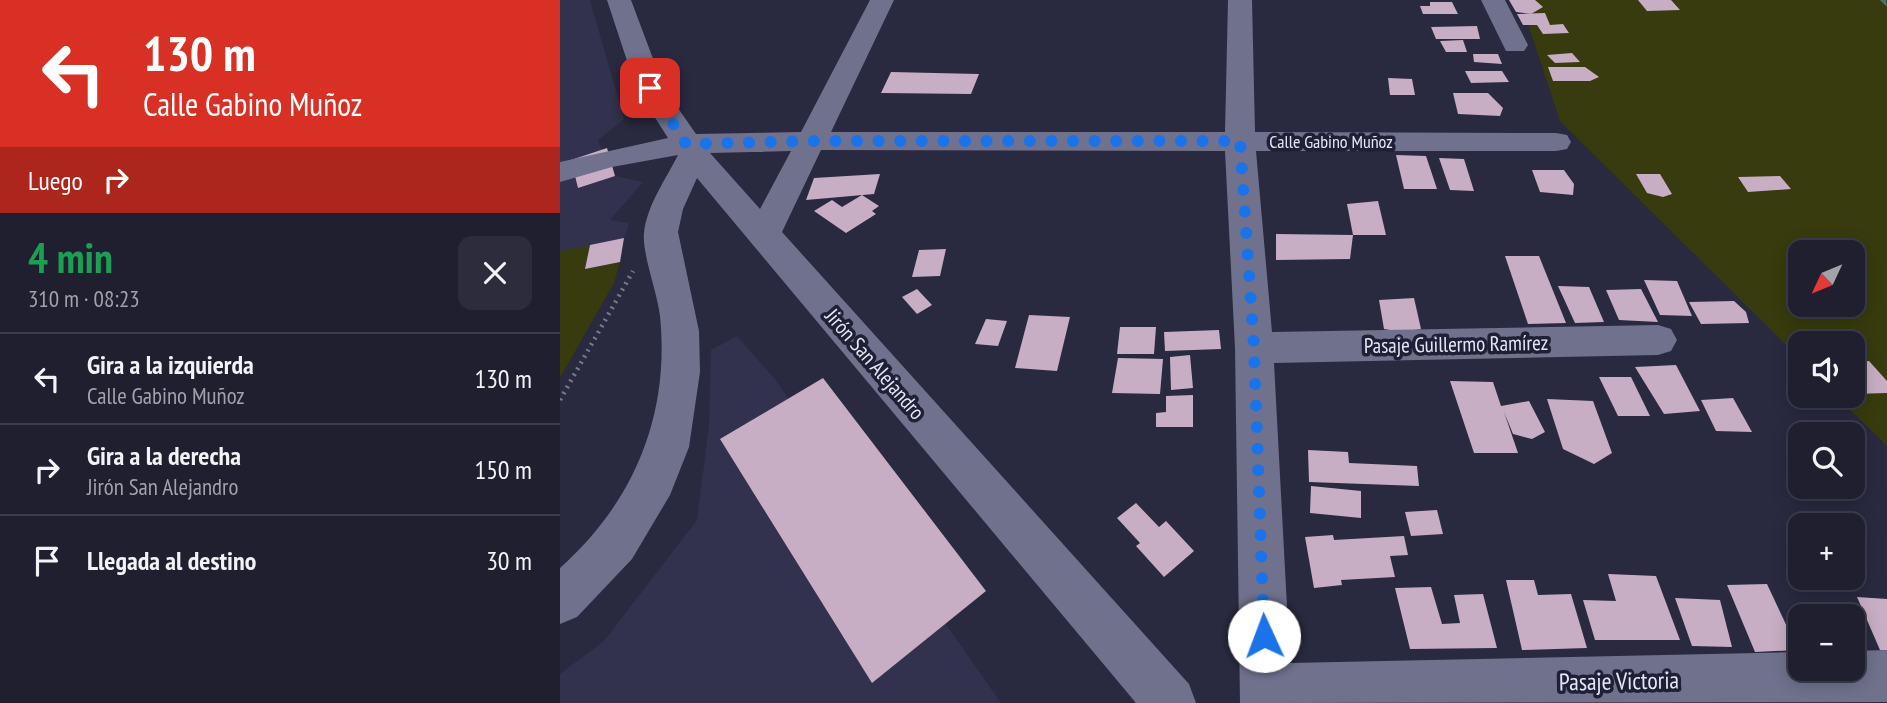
<!DOCTYPE html>
<html lang="es">
<meta charset="utf-8">
<style>
:root{--surface:#1f1f30;--page:#2c2c3c;--text:#f1f3f6;--muted:#a1a2ab;--line:#3c3d4c}
body{margin:0;font-family:"PT Sans Narrow",sans-serif;background:var(--page);color:var(--text);height:100vh;display:flex;flex-direction:column;font-size:26px;white-space:nowrap}
*{box-sizing:border-box;margin:0}
p{font-size:23px;color:var(--muted)}
.icon{flex:none;width:38px;height:38px;fill:none;stroke:currentColor;stroke-width:2;stroke-linecap:round;stroke-linejoin:round}
.map{position:relative;flex:1;overflow:hidden}
.side{display:flex;flex-direction:column;background:var(--surface);width:560px}
.side>*{flex:none}
.hud{background:#d93025;color:#fff;overflow:hidden}
.needle{width:46px;rotate:226deg}
.fabs{position:absolute;left:1228px;top:240px;display:grid;gap:14px}
.fabs a{display:grid;place-items:center;width:77px;height:77px;border-radius:14px;background:var(--surface);box-shadow:0 4px 18px #0003,0 0 0 2px var(--line);font-size:35px}
.pin{position:absolute;display:grid;place-items:center;width:60px;height:60px;color:#fff;margin:-30px;border-radius:14px;box-shadow:0 4px 10px #0006}
.me{position:absolute;width:77px;margin:-38px;rotate:358deg;stroke-linejoin:round;filter:drop-shadow(0 0 5px #0008)}
.turn{display:flex;align-items:center;gap:24px;height:147px;padding:0 28px;font-size:32px}
.turn .icon{width:91px;height:91px;stroke-width:2.5}
.turn b{display:block;font-size:49px;line-height:60px}
.then{display:flex;align-items:center;height:66px;padding:0 28px;background:#0003;gap:14px;font-size:26px}
.round{display:grid;place-items:center;flex:none;width:74px;height:74px;border-radius:14px;background:var(--page)}
.headline{display:flex;align-items:center;justify-content:space-between;height:119px;padding:0 28px}
h1{font-size:42px;font-weight:600;line-height:52px;color:#1e9e55}
ul{padding:0;list-style:none}
li{display:flex;align-items:center;gap:21px;height:91px;padding:0 28px;border-top:2px solid var(--line)}
li div{flex:1}
li b{display:block;font-size:26px}
li em{font-style:normal}
main{display:flex;flex:1;min-height:0}
.map>svg:first-child{display:block}
.built{fill:#32324e}
.green{fill:#373b0d;fill-rule:evenodd}
.lines{fill:none;stroke-linecap:round;stroke-linejoin:round}
.stream{fill:#397c7c;fill-rule:evenodd}
.building{fill:#c8aec4}
.path{stroke:#79798d;stroke-width:4.5;stroke-dasharray:2 5;stroke-linecap:butt}
.minor{fill:#70718d;fill-rule:evenodd}
.route{stroke:#1a73e8;stroke-width:12;stroke-dasharray:0 21.6}
.labels{text-anchor:middle;dominant-baseline:central;stroke-width:7;stroke-linejoin:round;paint-order:stroke}
.far-street-label{font-size:18px;fill:#e5e6f5;stroke:#1f1f36}
.street-label{font-size:21px;fill:#e5e6f5;stroke:#1f1f36}
.near-street-label{font-size:24px;fill:#e5e6f5;stroke:#1f1f36}
</style>
<main>
<section class="side">
<div class="hud">
<div class="turn"><svg class="icon" aria-label="left" viewBox="0 0 24 24"><path d="M17 20v-9H6M10 6l-5 5 5 5"/></svg><div><b>130 m</b>Calle Gabino Muñoz</div></div>
<div class="then">Luego<svg class="icon" aria-label="right" viewBox="0 0 24 24"><path d="M7 20v-9h11M14 6l5 5-5 5"/></svg></div>
</div>
<div class="headline"><div><h1>4 min</h1><p>310 m · 08:23</p></div><a class="round"><svg class="icon" aria-label="close" viewBox="0 0 24 24"><path d="M6 6l12 12M18 6L6 18"/></svg></a></div>
<ul>
<li><svg class="icon" aria-label="left" viewBox="0 0 24 24"><path d="M17 20v-9H6M10 6l-5 5 5 5"/></svg><div><b>Gira a la izquierda</b><p>Calle Gabino Muñoz</p></div><em>130 m</em></li>
<li><svg class="icon" aria-label="right" viewBox="0 0 24 24"><path d="M7 20v-9h11M14 6l5 5-5 5"/></svg><div><b>Gira a la derecha</b><p>Jirón San Alejandro</p></div><em>150 m</em></li>
<li><svg class="icon" aria-label="arrive" viewBox="0 0 24 24"><path d="M6 21V4h12l-3 4 3 4H6"/></svg><div><b>Llegada al destino</b></div><em>30 m</em></li>
</ul>
</section>
<div class="map">
<svg width="1327" height="703" viewBox="0 0 1327 703">
<rect width="100%" height="100%" fill="#292940"/>
<g class="built">
<path d="M0,0H30L64,119L38,140L51,175L83,182L50,220L69,223L64,238L30,246L25,269L60,262L0,378Z"/>
<path d="M177,336L214,378L441,703H0V674L44,641L137,520L149,425L151,350Z"/>
</g>
<g class="green">
<path d="M960,0H1327V446L1276,396H1293V343H1241V360L1000,121ZM1241,252H1293V304H1241Z"/>
<path d="M30,245L25,269L60,262L54,283L0,378V251Z"/>
</g>
<g class="lines">
<path class="stream" d="M1320,0H1326L1327,7Z"/>
</g>
<g class="building">
<path d="M949,0H975L983,7L971,14L956,12Z"/>
<path d="M1078,0H1111L1120,10L1087,11Z"/>
<path d="M870,2H892L898,14H863L860,6H870Z"/>
<path d="M985,13L990,25L1003,24L1009,33L983,34L977,25H963L957,14Z"/>
<path d="M917,26L920,39H876L871,27Z"/>
<path d="M903,40L907,52H886L880,41Z"/>
<path d="M1012,53L1020,62L995,63L987,55Z"/>
<path d="M913,54H938L942,64L914,62Z"/>
<path d="M988,67H1025L1039,77L1030,81H993Z"/>
<path d="M905,71H942L949,82L911,83Z"/>
<path d="M331,72L419,74L411,94L321,93Z"/>
<path d="M828,78L852,79L855,95H830Z"/>
<path d="M893,93H928L943,108L940,116L898,114Z"/>
<path d="M47,148L55,176L18,188L11,160Z"/>
<path d="M836,155L866,156L877,189H844Z"/>
<path d="M879,158L904,159L914,191L890,190Z"/>
<path d="M972,170H1004L1014,184L1013,195L980,192Z"/>
<path d="M320,174L314,194L246,200L254,178Z"/>
<path d="M1076,174H1100L1112,194L1103,197L1087,193Z"/>
<path d="M1220,176L1231,189L1188,192L1178,177Z"/>
<path d="M302,195L319,206L312,211L316,214L286,233L254,211L272,200L282,207Z"/>
<path d="M818,201L826,235H793L787,204Z"/>
<path d="M716,234L793,235L790,259L716,260Z"/>
<path d="M64,238L60,262L25,269L30,245Z"/>
<path d="M386,249L380,276L352,277L359,250Z"/>
<path d="M945,256H979L1006,323L968,324Z"/>
<path d="M1084,280L1117,281L1132,316L1100,315Z"/>
<path d="M998,286L1029,287L1044,322L1015,323Z"/>
<path d="M357,289L372,305L357,314L342,297Z"/>
<path d="M1081,289L1098,322L1059,320L1046,290Z"/>
<path d="M854,298L861,329L843,332L824,329L819,300Z"/>
<path d="M1174,301L1186,312L1189,323L1141,324L1129,302Z"/>
<path d="M469,315L510,317L497,371L455,368Z"/>
<path d="M426,319L447,321L438,346L415,344Z"/>
<path d="M560,327H596L594,354H557Z"/>
<path d="M659,330L661,349L605,351L604,332Z"/>
<path d="M630,355L633,388L611,390L610,357Z"/>
<path d="M558,358L603,359L600,394L552,393Z"/>
<path d="M1309,361L1327,381V393L1293,394V362Z"/>
<path d="M1116,365L1140,411L1104,414L1075,367Z"/>
<path d="M1039,377H1071L1090,416H1058Z"/>
<path d="M263,378L426,591L312,683L160,439Z"/>
<path d="M890,381L933,382L941,406L969,401L985,432L972,439L953,434L944,412L958,453H914Z"/>
<path d="M633,395V427H596V413L606,412V396Z"/>
<path d="M1173,398L1192,432L1156,431L1141,400Z"/>
<path d="M987,399L1033,401L1052,453L1034,464L1003,449Z"/>
<path d="M748,450L788,452L789,463L857,466L859,486L749,482Z"/>
<path d="M751,486L801,491V518L750,513Z"/>
<path d="M576,503L599,527L606,521L634,551L604,577L576,546L580,543L557,518Z"/>
<path d="M877,510L883,534L851,536L845,512Z"/>
<path d="M773,535L774,540L844,536L848,555L830,556L835,577L781,580L782,585L754,588L745,537Z"/>
<path d="M1048,574L1096,576L1120,640H1035L1023,600L1056,601Z"/>
<path d="M946,580H974L978,595L1011,594L1027,648L962,650Z"/>
<path d="M1207,584L1238,650L1195,652L1167,585Z"/>
<path d="M871,587L882,624L900,623L894,595L923,594L937,648L850,649L835,588Z"/>
<path d="M1297,597L1327,599V650H1320Z"/>
<path d="M1115,598L1160,600L1172,647L1132,646Z"/>
<path d="M1249,609L1290,612L1291,616H1252Z"/>
<path d="M1294,622L1304,651L1293,650Z"/>
</g>
<g class="lines">
<path class="path" d="M0,400L73,271"/>
<g class="minor">
<path d="M47,0H71L104,88L136,134L241,132L310,0H334L271,132H665L668,0H692L695,132L996,133L1007,135L1011,142L1007,149L996,151H696L712,332L1098,325L1111,329L1117,340L1111,351L1098,355L714,363L730,663L1241,652V668H1293V651L1327,650V702L680,703L675,348L665,151L261,150L222,232L629,684L636,703H576L137,178L123,209L118,232L139,331L140,372L129,447L110,495L72,559L17,617L0,624V568C74,502 110,415 100,316C97,291 82,254 84,233C87,205 106,179 118,155L52,167L0,182V162L108,138L76,88ZM231,151L200,209L150,153Z"/>
<path d="M921,0H945L968,45L964,51H946Z"/>
</g>
</g>
<g class="lines">
<path class="route" d="M90,88L126,144L249,141H680L694,348L704,636"/>
</g>
<g class="labels">
<g class="far-street-label">
<text x="771" y="141">Calle Gabino Muñoz</text>
</g>
<g class="street-label">
<text transform="translate(896 344) rotate(-1)">Pasaje Guillermo Ramírez</text>
<text transform="translate(315 364) rotate(49)">Jirón San Alejandro</text>
</g>
<g class="near-street-label">
<text transform="translate(1059 681) rotate(-1)">Pasaje Victoria</text>
</g>
</g>
</svg>
<div class="fabs">
<a><svg class="needle" viewBox="-14 -14 28 28"><path d="M0-13l5 13h-10z" fill="#e53935"/><path d="M0 13l5-13h-10z" fill="#a1a2ab"/></svg></a>
<a><svg class="icon" aria-label="sound" viewBox="0 0 24 24"><path d="M4 9h4l5-4v14l-5-4H4zM17 9q2 3 0 6"/></svg></a>
<a><svg class="icon" aria-label="search" viewBox="0 0 24 24"><circle cx="10" cy="10" r="6"/><path d="M15 15l6 6"/></svg></a>
<a>+</a>
<a>−</a>
</div>
<div class="pin" style="left:90px;top:88px;background:#d93025"><svg class="icon" aria-label="arrive" viewBox="0 0 24 24"><path d="M6 21V4h12l-3 4 3 4H6"/></svg></div>
<svg class="me" style="left:704px;top:636px" viewBox="-20 -20 40 40"><circle r="19" fill="#fff"/><path d="M0-13L10 11 0 6-10 11z" fill="#1a73e8"/></svg>
</div>
</main>
